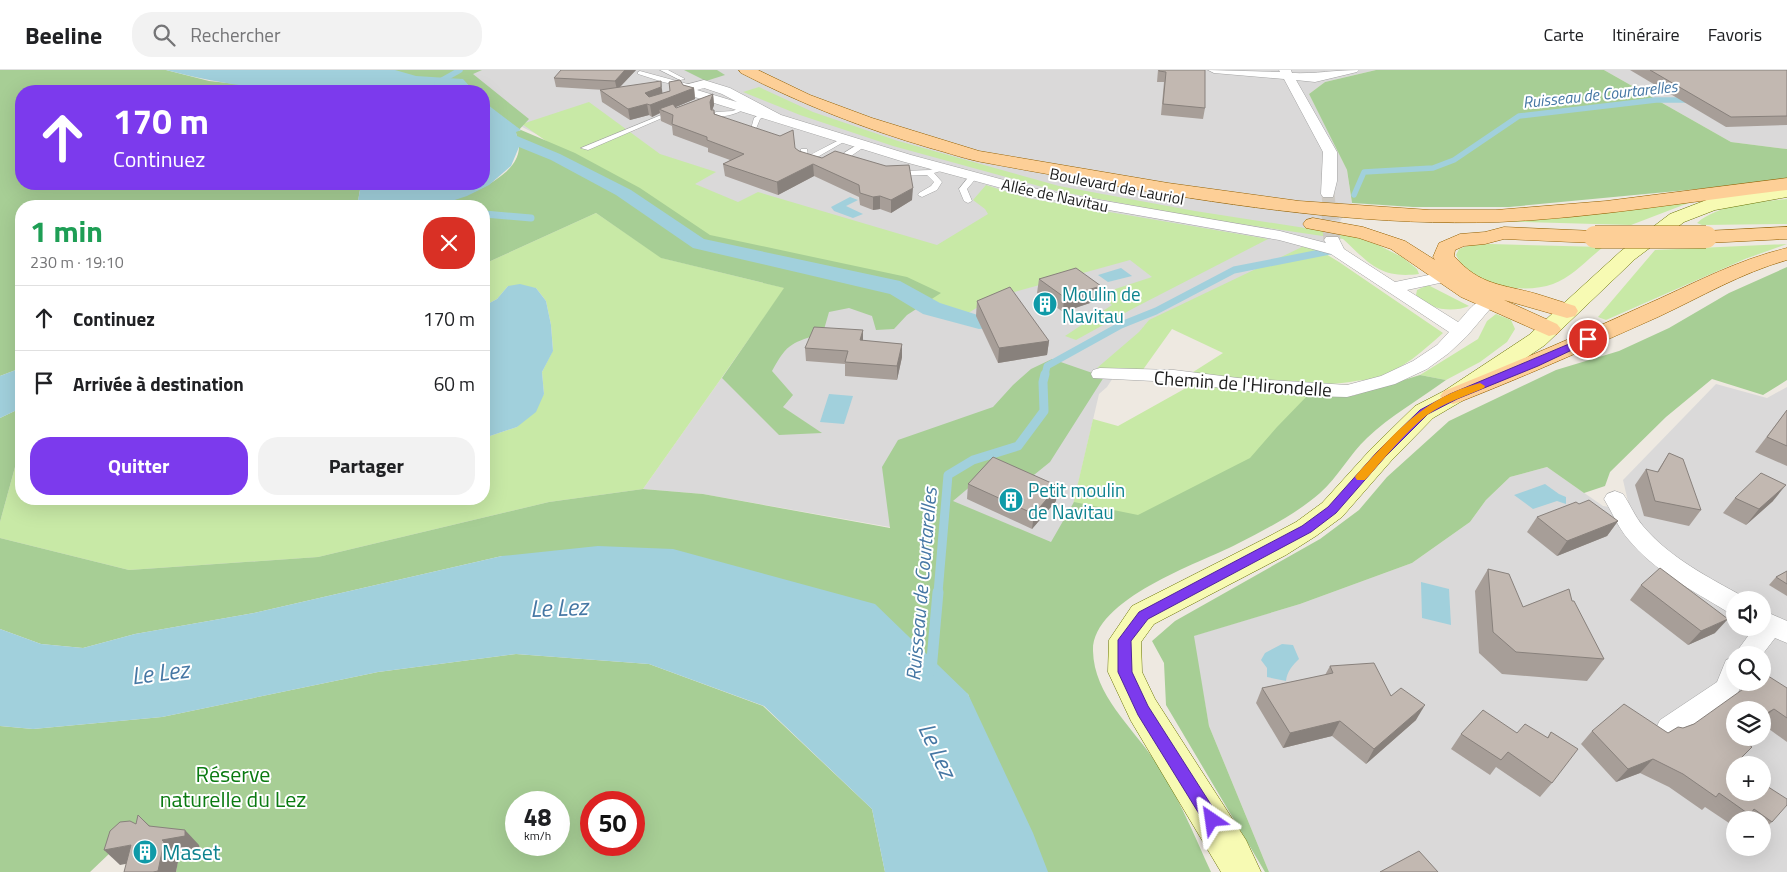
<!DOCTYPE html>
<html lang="fr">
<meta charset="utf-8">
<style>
:root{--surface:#fff;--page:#f2f2f2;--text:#202124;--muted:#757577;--line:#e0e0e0;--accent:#7c3aed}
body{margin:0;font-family:"Titillium Web",sans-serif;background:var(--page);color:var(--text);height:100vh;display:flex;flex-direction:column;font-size:19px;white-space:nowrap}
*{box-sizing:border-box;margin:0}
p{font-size:16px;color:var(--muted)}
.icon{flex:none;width:28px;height:28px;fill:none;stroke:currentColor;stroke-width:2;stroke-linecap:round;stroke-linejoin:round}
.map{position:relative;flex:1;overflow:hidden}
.panel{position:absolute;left:15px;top:130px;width:475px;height:305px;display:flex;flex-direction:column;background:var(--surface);border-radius:20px;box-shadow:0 5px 20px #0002}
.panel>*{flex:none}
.guide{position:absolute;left:15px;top:15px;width:475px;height:105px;border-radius:20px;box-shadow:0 5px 20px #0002;background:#7c3aed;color:#fff;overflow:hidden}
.buttons{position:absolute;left:1726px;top:521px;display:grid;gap:10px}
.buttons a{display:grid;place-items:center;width:45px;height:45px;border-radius:50%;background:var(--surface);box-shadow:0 5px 20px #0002;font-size:25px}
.speed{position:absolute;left:505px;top:721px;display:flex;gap:10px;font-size:25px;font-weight:700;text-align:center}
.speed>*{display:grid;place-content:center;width:65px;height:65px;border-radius:50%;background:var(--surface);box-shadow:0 5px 20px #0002;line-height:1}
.speed small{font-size:12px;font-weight:400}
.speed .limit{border:8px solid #d22;background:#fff;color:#111}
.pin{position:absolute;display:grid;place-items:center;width:42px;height:42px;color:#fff;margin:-21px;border:2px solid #fff;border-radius:50%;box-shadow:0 1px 5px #0007}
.me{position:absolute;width:55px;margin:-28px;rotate:328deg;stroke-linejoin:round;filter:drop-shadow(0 0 4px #0008)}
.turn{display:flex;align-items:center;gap:18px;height:105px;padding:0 15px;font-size:22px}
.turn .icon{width:65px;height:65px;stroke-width:2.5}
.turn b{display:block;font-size:35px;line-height:42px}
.round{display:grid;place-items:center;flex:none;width:52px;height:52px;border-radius:20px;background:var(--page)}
.head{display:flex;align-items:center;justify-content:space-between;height:85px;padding:0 15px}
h1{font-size:30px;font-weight:700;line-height:38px;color:#1e9e55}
.action{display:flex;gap:10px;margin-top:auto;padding:10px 15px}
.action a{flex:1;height:58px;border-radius:20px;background:var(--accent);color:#fff;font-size:20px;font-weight:700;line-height:58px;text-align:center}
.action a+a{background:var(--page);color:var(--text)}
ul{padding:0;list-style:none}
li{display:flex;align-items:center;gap:15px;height:65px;padding:0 15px;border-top:1px solid var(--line)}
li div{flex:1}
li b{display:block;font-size:19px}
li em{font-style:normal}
header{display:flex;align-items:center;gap:30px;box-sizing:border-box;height:70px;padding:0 25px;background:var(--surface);border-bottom:1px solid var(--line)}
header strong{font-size:24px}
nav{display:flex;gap:28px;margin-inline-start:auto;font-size:18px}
.search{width:350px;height:45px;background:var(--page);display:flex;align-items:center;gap:12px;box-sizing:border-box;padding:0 18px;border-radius:20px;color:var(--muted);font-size:19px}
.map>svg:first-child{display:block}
.residential{fill:#dad9d9;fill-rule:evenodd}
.grass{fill:#c8e9a6}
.forest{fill:#a7ce95;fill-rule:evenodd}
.water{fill:#a1d0dc}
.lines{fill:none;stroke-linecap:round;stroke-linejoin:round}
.stream-far3{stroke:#a1d0dc;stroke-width:5.5}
.stream-far2{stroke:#a1d0dc;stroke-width:7}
.stream-far1{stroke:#a1d0dc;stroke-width:9}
.stream{stroke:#a1d0dc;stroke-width:11}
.street-tunnel-far1{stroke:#cecac3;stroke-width:13;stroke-dasharray:13 6;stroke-linecap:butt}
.street-tunnel{stroke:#cecac3;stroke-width:17;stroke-dasharray:17 8;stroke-linecap:butt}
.lane-casing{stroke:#a3a3a3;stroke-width:1}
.street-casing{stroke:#a3a3a3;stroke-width:1}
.secondary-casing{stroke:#687204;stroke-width:1}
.primary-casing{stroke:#946000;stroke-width:1}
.lane{fill:#fff;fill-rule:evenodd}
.street{fill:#fff;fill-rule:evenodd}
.secondary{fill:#f7fab3;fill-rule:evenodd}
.primary{fill:#fdcf97;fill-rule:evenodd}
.primary-bridge-casing{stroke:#946000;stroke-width:23;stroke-linecap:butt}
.primary-bridge{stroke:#fdcf97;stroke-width:22}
.wall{fill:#a79e98}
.shaded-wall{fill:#88817c}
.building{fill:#c2b8b1;stroke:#88817c}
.route{fill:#7c3aed;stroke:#51269a}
.slow{fill:#f59e0b}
.labels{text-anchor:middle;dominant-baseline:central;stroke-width:4;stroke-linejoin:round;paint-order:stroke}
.far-water-label{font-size:16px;font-style:italic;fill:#4577a4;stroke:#fff}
.far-street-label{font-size:16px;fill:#1c1c1c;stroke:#fff}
.culture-label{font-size:19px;fill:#0d838f;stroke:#fff;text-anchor:start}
.street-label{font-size:19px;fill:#1c1c1c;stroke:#fff}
.water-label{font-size:20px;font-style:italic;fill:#4577a4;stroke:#fff}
.near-park-label{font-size:22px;fill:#0a7a11;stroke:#fff}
.near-culture-label{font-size:22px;fill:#0d838f;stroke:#fff;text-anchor:start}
.near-water-label{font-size:24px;font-style:italic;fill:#4577a4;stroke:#fff}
</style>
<header>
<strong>Beeline</strong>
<div class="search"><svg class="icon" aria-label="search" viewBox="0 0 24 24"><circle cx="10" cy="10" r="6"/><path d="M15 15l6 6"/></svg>Rechercher</div>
<nav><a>Carte</a><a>Itinéraire</a><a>Favoris</a></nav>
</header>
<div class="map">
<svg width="1787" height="802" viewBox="0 0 1787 802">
<rect width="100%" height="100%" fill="#eee9e1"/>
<g class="residential">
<path d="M466,0H1376L1325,12L1309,24L1347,100L1352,134L1316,186L1301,180L1143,257L1153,264L1128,285L1107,317L1099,324L1048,543L929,464L703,424L643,419L785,218L575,83L524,58L486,34L484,21Z"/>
<path d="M1604,0H1787V79L1731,72Z"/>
<path d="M1716,314L1767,328L1787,317V802H1269L1209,656L1193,566L1300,534L1412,493L1470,452L1486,430L1510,407L1547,397L1603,436L1630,440L1623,410ZM1735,530H1762V558H1735ZM1735,585H1762V612H1735ZM1735,640H1762V668H1735ZM1735,695H1762V722H1735ZM1735,750H1762V778H1735Z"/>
</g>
<g class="grass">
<path d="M759,17L813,42L898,71L1059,116L1195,141L1350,165L1378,175L1402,187L1417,199L1419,204C1380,209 1369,193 1343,169L1194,147L1057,121L893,76L800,45L743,22Z"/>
<path d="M589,32L660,84L716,102L695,114L738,132L758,122L937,175L988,144L985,139L973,130L986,115L1027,128L1268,169L1134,238L1076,270L1065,266L1112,235L1100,224L1152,207L1130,190L993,228L955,251L900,211L704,169L566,85L522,54Z"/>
<path d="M1699,129L1631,155L1488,151L1563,148Z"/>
<path d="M1787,129V154L1702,155L1697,153C1721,133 1757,133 1787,129Z"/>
<path d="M596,143L662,188L785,218L643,419L549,432L318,487L129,500L0,468V452L21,375V429H484V368L517,357L544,324L542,302L553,280L551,255L546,231L536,218L508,216L497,229L484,236V194Z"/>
<path d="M1490,174L1603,177C1587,190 1572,207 1553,214C1523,225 1470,216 1456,185L1459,179L1470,175Z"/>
<path d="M1787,174L1745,189L1606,250L1598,247L1655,180Z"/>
<path d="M1302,177L1316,178L1339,192L1443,263C1423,281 1403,299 1377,308C1369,310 1359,310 1350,312C1297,319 1243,310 1190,304L1223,283L1172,259L1142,301L1097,298L1139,262L1149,250Z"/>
<path d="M1428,215L1469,236C1453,243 1428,240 1416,225L1417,220Z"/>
<path d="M1496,244L1511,250L1515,259L1507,272L1480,292L1446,310L1420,305L1478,269L1487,251Z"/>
<path d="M1195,313L1271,323L1321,326L1260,393L1057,503L1093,349L1118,356Z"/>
</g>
<g class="forest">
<path d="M0,0H166L209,11L283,19L345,18L362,21H21V114H361L358,131L352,136H21V298L0,306Z"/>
<path d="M365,0H482L473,4L529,49L518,61L521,60L575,83L640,118L710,165L907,207L941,223L907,245L894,259L876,260L872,246L849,238L829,242L823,263C792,273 788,272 772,301L793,325L783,337L822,363L779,365L722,308L784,218L661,188L596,143L484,194V136H436C460,128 517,110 519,78C519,73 517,67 516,63L484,67V21H458Z"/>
<path d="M684,0H717L725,5L706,11Z"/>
<path d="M1376,0H1604L1731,72L1787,79V109L1698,119L1509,137H1413L1352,133L1347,100L1309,24L1325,12Z"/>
<path d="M1787,197V310L1763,325L1712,309L1666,347L1610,402L1605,416L1584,423L1547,397L1510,407L1486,430L1470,452L1412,493L1300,534L1194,566L1209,656L1269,802H1265L1166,635L1164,593L1152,571L1175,551L1320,469L1359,440L1387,407L1449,351L1556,300L1619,281L1669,258L1729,223Z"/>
<path d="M1052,289L1104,307L1050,392L1024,413L991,399L953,431L1051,472L1074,432L1138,445L1250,388L1277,357L1308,325L1352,326L1420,305L1446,310C1420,329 1390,346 1367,368C1350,384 1338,407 1320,423C1296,444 1266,459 1237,474C1198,494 1092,529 1093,581C1094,625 1132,657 1155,691C1178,725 1194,765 1211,802H1027L968,624L502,486L254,543L135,564L83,578L41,574L0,559V468L129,500L318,487L549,432L643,419L703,424L890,458L882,397L898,370L993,337L1013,315L1031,299Z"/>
<path d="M21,338V375L0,452V348Z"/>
<path d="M516,584L649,594L763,636L872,739L885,802H176L179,784L167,786L132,762L90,802H0V656L33,659L162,647L378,602ZM516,732H559V775H516ZM591,732H634V775H591Z"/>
</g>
<g class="water">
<path d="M166,0H395L416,6L463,9L474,21H362C336,16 311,19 285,19C245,18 205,10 166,0Z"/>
<path d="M484,32L521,60L516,62L517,66L560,84L631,120L704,169L900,211L940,233L984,247L1000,257L979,259L923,244L890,224L693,178L616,125L551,90L519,77L511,96L489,115L467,126L436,136H352L358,131L361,114H484Z"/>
<path d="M850,127L858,130L846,136L863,144L853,148L834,141L831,137Z"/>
<path d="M1121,198L1132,206L1108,212L1098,205Z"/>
<path d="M520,214L536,218L546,231L551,255L553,281L542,302L544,324L536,342L517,357L484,368V236L497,229L508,216Z"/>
<path d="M21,298V338L0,348V306Z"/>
<path d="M829,324L853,326L844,354L820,352Z"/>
<path d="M1545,414L1559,424L1566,427V434L1557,431L1533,439L1514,425Z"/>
<path d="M598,476L673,479L875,534L968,624L1033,763L1048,802H885L872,739L764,636L649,594L516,584L378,602L162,647L33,659L0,656V559L41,574L83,578L135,564L254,543L502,486Z"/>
<path d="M1421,512L1449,519L1451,555L1422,548Z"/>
<path d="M1282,574L1293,575L1299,589C1293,595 1287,601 1286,611L1267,607V598L1261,590L1265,583Z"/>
</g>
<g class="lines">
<g class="stream-far3">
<path d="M437,13L460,0"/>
<path d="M1354,125L1364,102L1433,98L1454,90L1519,46L1656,30H1691"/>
</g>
<g class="stream-far2">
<path d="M484,144L531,148"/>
<path d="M1045,305L1047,296L1121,255L1156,241L1234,200L1330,181"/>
</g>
<path class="stream-far1" d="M938,523L948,405L973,390L1018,376L1044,341L1043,312L1045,304"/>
<path class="stream" d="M931,601L938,522"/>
<path class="street-tunnel-far1" d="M1328,124L1329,134"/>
<path class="street-tunnel" d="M1329,133L1332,170"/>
<defs>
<g id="lane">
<path d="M660,0H668L685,9L680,10Z"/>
<path d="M640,1L695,16L692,18L663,12L638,4V2Z"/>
<path d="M743,36L745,37V39C736,44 722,49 713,44L716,42L733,41Z"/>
<path d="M671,41L676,42L588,80L581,78Z"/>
<path d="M762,43L767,44L760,49L753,66H749L754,48Z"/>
<path d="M845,67L849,69L847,70L807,93L800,91L801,79H807L808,86Z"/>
<path d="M860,73L867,75L851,86V88L860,90V94L844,91V83Z"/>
<path d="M941,96H944V100L934,103L942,112L937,120L922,127L918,125L919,123L931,116L934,112L927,105L897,106L893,104L903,101L930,100Z"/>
<path d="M971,104L978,106L967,119L972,131L968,133L964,131L959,119Z"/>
</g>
<g id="street">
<path d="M1208,0L1280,2L1279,0H1291L1292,3C1315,4 1336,0 1359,0L1357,2L1315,12L1296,10L1337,82V111L1333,127H1323L1321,124L1323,82L1284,9L1214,3Z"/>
<path d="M704,10L730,18L781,45L911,85L1041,120L1280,161L1326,173L1324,170L1326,167H1338L1344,179L1395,212L1443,202L1449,203L1451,207L1449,211L1407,220L1458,252C1468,242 1478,225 1493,228L1496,232L1467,266L1449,283L1427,299L1395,314L1347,327L1308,326L1238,320L1174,312L1093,308L1091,304L1093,300L1100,298L1174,300L1238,308L1347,315L1381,306L1413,291L1437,275L1449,262L1331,184L1279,170L1035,127L901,91L685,24L683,21L685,15ZM704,18L722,24L737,32L697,20Z"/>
<path d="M1615,421L1623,424C1630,434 1635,447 1643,456C1670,488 1708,507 1744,527L1745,530H1735V543L1726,541C1692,520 1654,501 1628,469C1618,457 1612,442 1604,429L1607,424Z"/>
<path d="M1762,540L1787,551V573L1775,568L1762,585H1735V587L1734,585L1754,558H1762Z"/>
<path d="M1735,587V612H1743L1736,627L1680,666L1670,670L1660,666L1656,658L1660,650L1717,612L1726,590Z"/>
</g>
<path id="secondary" d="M1787,115V127L1715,140L1684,152L1635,189L1545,275L1462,331L1433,348L1391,391L1342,447L1316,466L1286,485L1154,554L1141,572L1142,602L1155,629L1246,770L1261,802H1221L1131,651L1108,602L1109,570L1132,536L1264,469L1296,452L1322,433L1371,379L1415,336L1444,321L1529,265L1621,181L1670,144L1709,129Z"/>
<g id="primary">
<path d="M739,0H758L810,25L872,48L979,81L1168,113L1299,131L1430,140H1496L1606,131L1787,108V120C1691,131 1595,148 1499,152C1381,156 1262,140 1146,121C1093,112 1040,103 987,93C968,90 949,83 930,78C865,59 801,34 741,3Z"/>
<path d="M1313,148L1363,157L1405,171L1435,190L1433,187L1439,173L1460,164L1485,162L1504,157L1595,161L1602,163L1605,167L1602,171L1595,173L1504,169L1485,174L1464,176L1455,180L1454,186C1480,216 1502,214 1537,224C1550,228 1562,232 1575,236L1578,241L1575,246L1567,248L1504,230L1557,254L1561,259L1557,264L1549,266L1461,227L1391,179L1359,168L1306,158L1303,154L1306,150Z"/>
<path d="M1787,157V169L1706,173L1699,171L1696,167L1699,163L1706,161Z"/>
<path d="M1787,178V190C1741,203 1701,227 1658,247C1593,276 1528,305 1462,331L1453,334L1444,331L1440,326L1444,321C1511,294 1578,266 1643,236C1691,215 1736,190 1787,178Z"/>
</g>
</defs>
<use href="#lane" class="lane-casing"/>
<use href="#street" class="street-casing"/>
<use href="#secondary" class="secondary-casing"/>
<use href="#primary" class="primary-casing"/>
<use href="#lane" class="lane"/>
<use href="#street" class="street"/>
<use href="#secondary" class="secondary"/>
<use href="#primary" class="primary"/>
<defs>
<path id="primary-bridge" d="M1595,167H1706"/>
</defs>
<use href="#primary-bridge" class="primary-bridge-casing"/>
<use href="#primary-bridge" class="primary-bridge"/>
</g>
<g class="wall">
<path d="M636,0L620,17L663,23L670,21L683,15L694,18L695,29L676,37V38L713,24L714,35L712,40H714L715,44L912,130L891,143L880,139L873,140L860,135L859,127L814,106L778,125L725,106L723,94L730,90L708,82V78L673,65L672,56L661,51L660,43L652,47L649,45L630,50L602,32L600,20H604L556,17L554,8Z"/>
<path d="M1158,0H1205V38L1203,49L1161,45L1164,12H1157Z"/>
<path d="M1630,0H1787V55L1726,57Z"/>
<path d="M1039,209L1101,216L1099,230L1063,242L1037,223Z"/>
<path d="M977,231L1049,271L1047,285L998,293L976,246Z"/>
<path d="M863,260V271L902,274V287L897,310L845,306V294L806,291L805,278Z"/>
<path d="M1787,340V396L1755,382Z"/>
<path d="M1669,383L1701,440L1689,456L1644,446L1635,415L1646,399L1657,402Z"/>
<path d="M968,414L1056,431L1032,459L967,429Z"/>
<path d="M1735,428L1773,431L1746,455L1723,443Z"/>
<path d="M1579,434L1618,451L1607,466L1557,486L1527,462L1537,447Z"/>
<path d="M1488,499L1523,537L1572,531L1604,589L1587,611L1502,604L1479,583L1475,521Z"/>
<path d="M1787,501V526L1769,515L1776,507Z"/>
<path d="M1641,515L1715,563L1688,575L1630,530Z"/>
<path d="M1330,596L1391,626L1416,650L1366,694L1332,666L1283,678L1256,633L1262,618L1325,605Z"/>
<path d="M1787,618V672L1762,654V640H1735V694L1772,752L1762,761V750H1735V757L1705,737L1702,740L1669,717L1640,703L1616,712L1581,674L1592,661L1668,663L1683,658Z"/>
<path d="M1551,662L1552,713L1540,727L1496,697L1490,705L1451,679L1461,664L1517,663L1547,668Z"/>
</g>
<g class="shaded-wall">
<path d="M625,0H636L617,20L615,11Z"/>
<path d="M661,11L663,28L647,34L645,23Z"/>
<path d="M694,18L695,29L664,42L659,39L660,43L652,47L650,35Z"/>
<path d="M713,24L714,35L711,44L710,32Z"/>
<path d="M647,34L649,45L630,50L628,39Z"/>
<path d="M813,94L814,106L778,125L777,112Z"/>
<path d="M913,118L912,130L891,143V130Z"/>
<path d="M880,126V139L873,140V127Z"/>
<path d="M1101,216L1099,230L1063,242L1064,227Z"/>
<path d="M863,260V274L860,270Z"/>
<path d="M1049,271L1047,285L998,293L999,278Z"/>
<path d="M902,274V287L897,310V296Z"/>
<path d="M1786,415L1773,431L1746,455L1759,439Z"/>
<path d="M1058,416L1056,431L1032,459L1034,444Z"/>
<path d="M1618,451L1607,466L1557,486L1567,471Z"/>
<path d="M1728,549L1715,563L1688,575L1701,561Z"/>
<path d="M1425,635L1416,650L1366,694L1374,679Z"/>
<path d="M1774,639L1762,650V646Z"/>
<path d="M1340,651L1332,666L1283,678L1290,663Z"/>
<path d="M1653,689L1640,703L1616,712L1628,699Z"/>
<path d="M138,745L153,759L185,760L199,775L200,780L176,784L179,787L176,802H153Z"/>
<path d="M131,775L146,790L120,795L104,780Z"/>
</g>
<g class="building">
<path d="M561,0H625L615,11L554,8Z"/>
<path d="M1159,0H1205V38L1163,34L1166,2L1159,1Z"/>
<path d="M1650,0H1787V46L1731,47Z"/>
<path d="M680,10L683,15L694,18L650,35L647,34L628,39L600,20L661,11V17L645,23L649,27L670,21L669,12Z"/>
<path d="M713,24L710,32L711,40H714V44L780,66L793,60L795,78L799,81L822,88L835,81L886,96L909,95L913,118L891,130L880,126L873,127L860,123L859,115L813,94L777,112L723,94L744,84L707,70V67L672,54L673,45L659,39L673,34L676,38Z"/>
<path d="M1076,198L1101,216L1064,227L1039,209Z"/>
<path d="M1010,217L1049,271L999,278L977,231Z"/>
<path d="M814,257L863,260L860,270L902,274L897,296L845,292L848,281L805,278Z"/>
<path d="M1787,340V376L1767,367Z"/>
<path d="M1669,383L1683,389L1701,440L1655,431L1646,399L1658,402Z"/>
<path d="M993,387L1058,416L1034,444L968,414Z"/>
<path d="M1761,403L1786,415L1759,439L1735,428Z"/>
<path d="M1589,430L1618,451L1567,471L1537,447L1576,432L1579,434Z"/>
<path d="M1660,498L1728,549L1701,561L1641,515Z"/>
<path d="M1488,499L1509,504L1523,537L1569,519L1572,531H1574L1604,589L1516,582L1493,562Z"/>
<path d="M1787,501V514L1776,507Z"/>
<path d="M1374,593L1391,626L1401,618L1425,635L1374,679L1340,651L1290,663L1262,618L1333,603L1330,596Z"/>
<path d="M1765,604L1787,618V648L1774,639L1762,646V640H1735V668H1740L1752,677L1735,694L1736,695H1735V722H1762V713L1787,729V735L1772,752L1754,739L1750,745L1719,723L1716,727L1683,704L1653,689L1628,699L1592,661L1624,634L1668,663L1678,657L1683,658L1694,654L1753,612H1762V606Z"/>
<path d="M1483,640L1517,663L1525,654L1548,668L1551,662L1578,679L1552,713L1508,682L1501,690L1461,664Z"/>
<path d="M138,745L149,756L185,760V766L162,770L164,772L158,801L153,802H124L131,775L104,780L110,761L120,752L130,751L136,754Z"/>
<path d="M1419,781L1438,802H1380Z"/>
</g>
<path class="route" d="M1588,266L1591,267V271L1538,296L1457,329L1428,344L1385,387L1336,443L1311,462L1148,549L1131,571L1132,602L1148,636L1217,744L1220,750L1217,755L1212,757L1206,755L1138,645L1118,602V570L1139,542L1302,456L1328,437L1377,382L1420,340L1450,324Z"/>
<path class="slow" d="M1480,313L1485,316L1484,318C1465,326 1444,333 1427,345C1404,363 1385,388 1365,410H1357L1355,407L1357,404C1394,364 1424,327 1480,313Z"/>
<defs>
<symbol id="building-disc" viewBox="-11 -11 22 22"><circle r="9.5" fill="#0f9aa8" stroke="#fff"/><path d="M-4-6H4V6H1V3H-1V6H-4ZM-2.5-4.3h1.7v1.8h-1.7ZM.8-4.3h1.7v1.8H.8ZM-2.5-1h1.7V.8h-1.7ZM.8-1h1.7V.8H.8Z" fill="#fff"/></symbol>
</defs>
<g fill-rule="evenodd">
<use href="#building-disc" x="1031" y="220" width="28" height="28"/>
<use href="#building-disc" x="997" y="416" width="28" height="28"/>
<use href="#building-disc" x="131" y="768" width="28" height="28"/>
</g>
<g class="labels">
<g class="far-water-label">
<text transform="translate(1600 24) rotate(-6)">Ruisseau de Courtarelles</text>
</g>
<g class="far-street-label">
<text transform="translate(1117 116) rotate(11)">Boulevard de Lauriol</text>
<text transform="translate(1055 125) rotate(12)">Allée de Navitau</text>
</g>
<g class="culture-label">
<text x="1062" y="223">Moulin de<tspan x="1062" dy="22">Navitau</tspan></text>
<text x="1028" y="419">Petit moulin<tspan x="1028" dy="22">de Navitau</tspan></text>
</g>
<g class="street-label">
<text transform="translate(1243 313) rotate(4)">Chemin de l'Hirondelle</text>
</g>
<g class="water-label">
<text transform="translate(921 514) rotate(-85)">Ruisseau de Courtarelles</text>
</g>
<g class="near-park-label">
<text x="233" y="704">Réserve<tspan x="233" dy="25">naturelle du Lez</tspan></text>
</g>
<g class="near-culture-label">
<text x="162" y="782">Maset</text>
</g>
<g class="near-water-label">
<text transform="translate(559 537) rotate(-2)">Le Lez</text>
<text transform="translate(160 602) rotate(-7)">Le Lez</text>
<text transform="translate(938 680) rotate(65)">Le Lez</text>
</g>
</g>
</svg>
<div class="buttons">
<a><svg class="icon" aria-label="sound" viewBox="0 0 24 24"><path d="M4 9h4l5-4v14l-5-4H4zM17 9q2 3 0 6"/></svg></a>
<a><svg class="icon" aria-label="search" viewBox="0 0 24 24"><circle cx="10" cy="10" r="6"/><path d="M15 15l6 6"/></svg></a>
<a><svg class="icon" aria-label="layers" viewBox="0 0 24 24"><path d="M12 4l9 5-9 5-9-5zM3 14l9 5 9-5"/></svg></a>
<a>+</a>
<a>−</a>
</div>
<div class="speed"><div>48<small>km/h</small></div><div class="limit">50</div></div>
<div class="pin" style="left:1588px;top:269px;background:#d93025"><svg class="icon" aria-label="arrive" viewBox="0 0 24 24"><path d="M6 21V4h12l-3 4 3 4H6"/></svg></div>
<svg class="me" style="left:1212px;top:750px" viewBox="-20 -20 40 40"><path d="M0-17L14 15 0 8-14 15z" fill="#7c3aed" stroke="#fff" stroke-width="4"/></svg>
<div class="guide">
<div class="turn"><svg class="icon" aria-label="ahead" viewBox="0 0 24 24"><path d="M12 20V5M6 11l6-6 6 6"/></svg><div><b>170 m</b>Continuez</div></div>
</div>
<section class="panel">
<div class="head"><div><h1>1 min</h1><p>230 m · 19:10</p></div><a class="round" style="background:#d93025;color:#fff"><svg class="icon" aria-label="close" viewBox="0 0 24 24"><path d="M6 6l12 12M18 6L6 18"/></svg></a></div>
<ul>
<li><svg class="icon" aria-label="ahead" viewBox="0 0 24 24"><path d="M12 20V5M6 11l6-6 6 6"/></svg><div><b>Continuez</b></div><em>170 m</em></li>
<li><svg class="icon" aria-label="arrive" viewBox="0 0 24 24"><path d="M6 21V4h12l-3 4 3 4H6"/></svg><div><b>Arrivée à destination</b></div><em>60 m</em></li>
</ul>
<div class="action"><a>Quitter</a><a>Partager</a></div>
</section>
</div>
